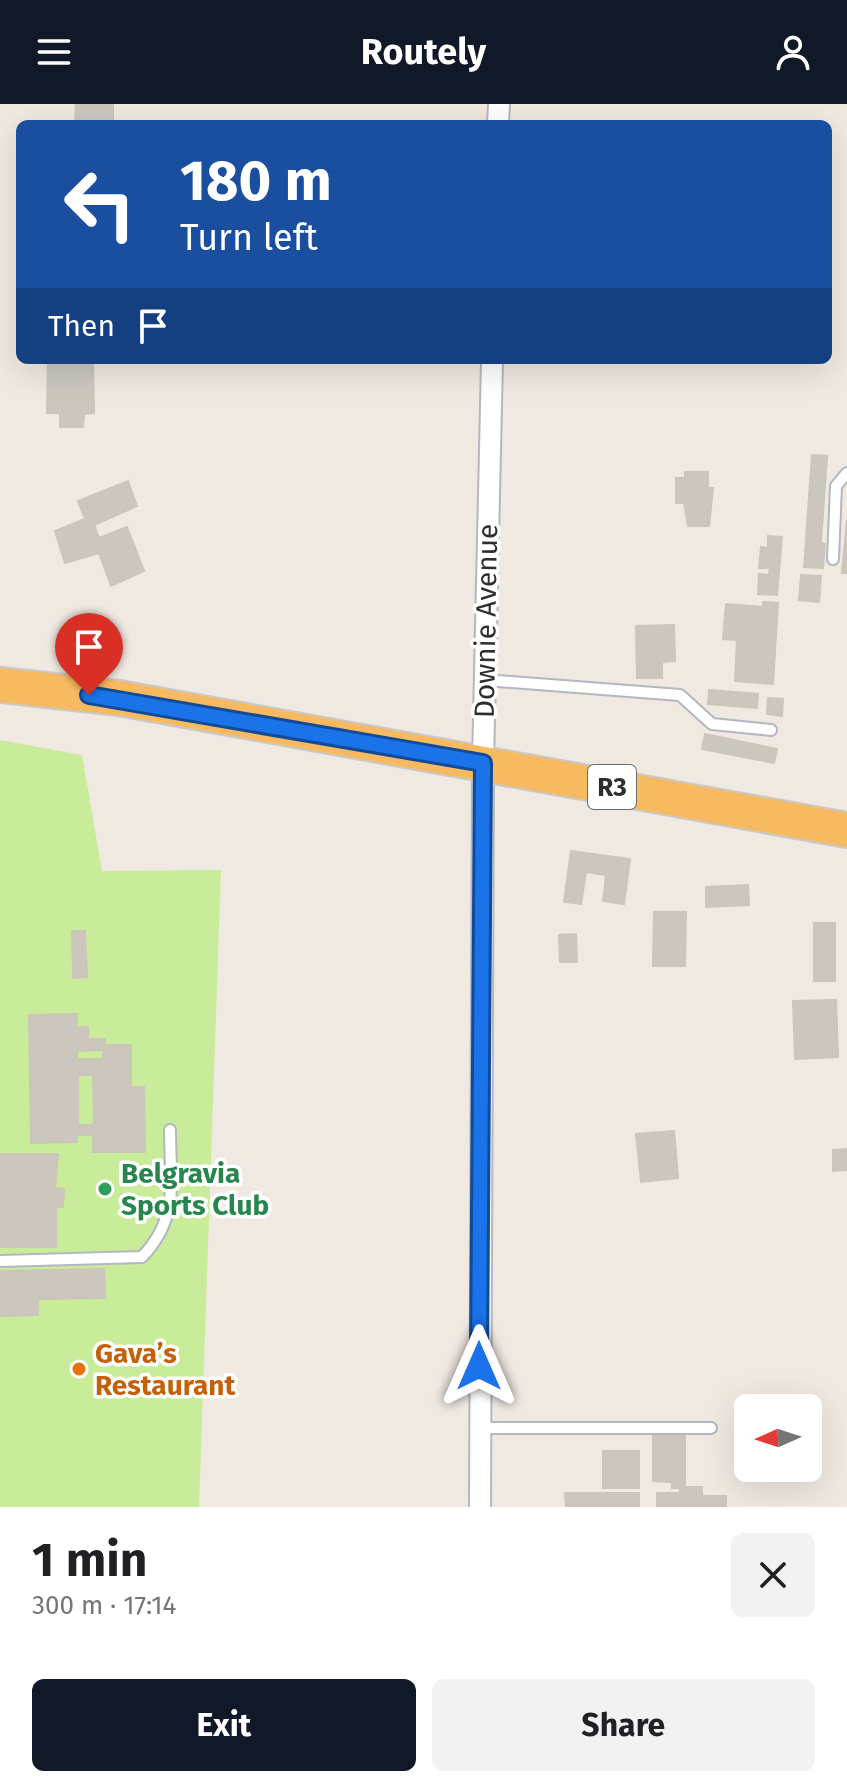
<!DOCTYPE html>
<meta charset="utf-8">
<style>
:root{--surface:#fff;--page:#f2f2f2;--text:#202124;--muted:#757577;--accent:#111827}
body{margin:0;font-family:"Fira Sans",sans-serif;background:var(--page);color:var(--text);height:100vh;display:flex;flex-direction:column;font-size:30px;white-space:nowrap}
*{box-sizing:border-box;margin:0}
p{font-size:26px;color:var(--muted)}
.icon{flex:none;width:44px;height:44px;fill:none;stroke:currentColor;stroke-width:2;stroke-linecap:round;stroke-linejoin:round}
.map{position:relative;height:1403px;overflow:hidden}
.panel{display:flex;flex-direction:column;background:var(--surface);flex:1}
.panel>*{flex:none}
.banner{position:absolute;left:16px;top:16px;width:816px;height:244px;border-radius:12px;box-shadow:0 8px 32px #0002;background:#1a4fa0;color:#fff;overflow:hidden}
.needle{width:52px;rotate:267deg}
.fabs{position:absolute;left:734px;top:1290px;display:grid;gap:16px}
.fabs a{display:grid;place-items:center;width:88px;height:88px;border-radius:12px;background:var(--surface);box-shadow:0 8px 32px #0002;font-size:40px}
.pin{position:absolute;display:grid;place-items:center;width:68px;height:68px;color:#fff;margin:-82px -34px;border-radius:50% 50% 50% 0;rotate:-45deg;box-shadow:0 0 8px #0007}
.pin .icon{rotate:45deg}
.me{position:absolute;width:88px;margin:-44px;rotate:0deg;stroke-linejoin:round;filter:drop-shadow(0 0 6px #0008)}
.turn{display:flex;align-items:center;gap:28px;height:168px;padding:0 32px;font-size:36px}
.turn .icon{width:104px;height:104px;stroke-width:2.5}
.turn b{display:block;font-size:56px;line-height:68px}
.then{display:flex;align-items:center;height:76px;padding:0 32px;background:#0003;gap:16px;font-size:30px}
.round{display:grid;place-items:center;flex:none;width:84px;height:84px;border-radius:12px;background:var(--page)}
.overview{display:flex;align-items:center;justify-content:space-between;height:136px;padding:0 32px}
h1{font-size:48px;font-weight:700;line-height:60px}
.button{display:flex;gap:16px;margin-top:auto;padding:16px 32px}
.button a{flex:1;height:92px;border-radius:12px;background:var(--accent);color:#fff;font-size:32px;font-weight:700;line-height:92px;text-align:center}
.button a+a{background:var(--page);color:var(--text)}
header{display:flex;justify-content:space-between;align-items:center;height:104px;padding:0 32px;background:var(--accent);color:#fff;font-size:36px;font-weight:700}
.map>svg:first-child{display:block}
.pitch{fill:#c9ec9a}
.building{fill:#cbc7bf;stroke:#cbc5ba;stroke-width:2;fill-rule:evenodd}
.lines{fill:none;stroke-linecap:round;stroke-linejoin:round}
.service-casing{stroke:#b4b7c1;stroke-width:14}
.minor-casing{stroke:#b4b7c1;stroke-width:24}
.trunk-casing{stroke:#c9c9c9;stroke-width:38}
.service{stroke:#fff;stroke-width:10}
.minor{stroke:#fff;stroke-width:20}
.trunk{stroke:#f8ba60;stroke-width:34}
.route-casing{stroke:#114b97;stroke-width:20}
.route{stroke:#1a73e8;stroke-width:14}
.leisure-dot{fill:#2e9e5b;stroke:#fff;stroke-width:3}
.food-dot{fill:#e8710a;stroke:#fff;stroke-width:3}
.labels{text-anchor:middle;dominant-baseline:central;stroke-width:7;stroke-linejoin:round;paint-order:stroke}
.shield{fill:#fff;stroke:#6d6d6d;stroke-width:2}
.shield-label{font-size:26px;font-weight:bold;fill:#2e2e2e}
.street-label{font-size:28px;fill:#2e2e2e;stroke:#fff}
.leisure-label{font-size:28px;font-weight:bold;fill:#27864d;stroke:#fff;text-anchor:start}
.food-label{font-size:28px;font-weight:bold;fill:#c56008;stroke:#fff;text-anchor:start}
</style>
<header><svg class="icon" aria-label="menu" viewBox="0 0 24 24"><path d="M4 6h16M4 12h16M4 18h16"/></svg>Routely<svg class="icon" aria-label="person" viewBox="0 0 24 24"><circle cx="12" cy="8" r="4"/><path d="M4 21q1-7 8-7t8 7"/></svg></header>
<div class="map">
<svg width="847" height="1403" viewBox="0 0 847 1403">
<rect width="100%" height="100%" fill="#efe9e1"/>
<path class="pitch" d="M0,636L82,651L102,767L221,766L199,1403H0Z"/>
<g class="building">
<path d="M76,0H113V20H75Z"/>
<path d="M93,256L94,309L84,310L83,323H60V309H47L48,257Z"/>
<path d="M812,351L827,352L821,439L825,440L823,464L804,463Z"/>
<path d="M685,368H708V384H713L709,422H688L684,399H676V374H685Z"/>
<path d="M128,377L137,402L94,421L99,434L127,423L144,467L111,482L99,449L65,459L55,427L85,415L78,397Z"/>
<path d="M847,416V469H842Z"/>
<path d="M768,432L782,433L777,491L758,490L759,470L769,471L770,464H759L761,443L768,444Z"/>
<path d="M801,471L821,472L819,498L799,496Z"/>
<path d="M763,498L778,499L773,580L735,577L737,536L723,535L726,500L763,503Z"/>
<path d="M674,521L675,557L662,558V574H637L636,522Z"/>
<path d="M709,586L758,590L757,604L708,600Z"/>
<path d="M768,594L783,595L782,612L767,610Z"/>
<path d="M705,630L777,645L774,659L702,645Z"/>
<path d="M571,747L630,755L624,800L603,797L606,771L586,768L581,800L564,798Z"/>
<path d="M748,781L749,801L706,803V783Z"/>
<path d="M654,808H686L685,862H653Z"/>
<rect x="814" y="819" width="21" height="58"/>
<path d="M72,827H85L87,873L73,874Z"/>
<path d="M576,830L577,858H560L559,831Z"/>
<path d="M836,896L838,953L795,955L793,897Z"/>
<path d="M77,910V924L88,923V935H105V941H131V983H144L145,1048H93V1031H77V1038L31,1039L29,911ZM103,946V955H77V947ZM78,971H93L94,1021H78Z"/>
<path d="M674,1027L678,1074L641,1078L636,1030Z"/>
<path d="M847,1045V1066L833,1067V1046Z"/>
<path d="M0,1050H58L55,1084L64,1085L63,1103H56V1143H0Z"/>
<path d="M104,1165L105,1194L38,1195V1211L1,1212L0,1167Z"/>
<path d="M653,1332H685V1383H702V1392H726V1403H657V1389H680V1384H672V1378L653,1377Z"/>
<rect x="603" y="1347" width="36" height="37"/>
<path d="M565,1389H639V1403H566Z"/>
</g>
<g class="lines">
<defs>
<g id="service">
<path d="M833,455L836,382L847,369"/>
<path d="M484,576L680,591L712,620L771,626"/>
<path d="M0,1157L142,1153C180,1113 170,1077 170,1026"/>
<path d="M479,1324H711"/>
</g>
<g id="minor">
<path d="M498,20L499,0"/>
<path d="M480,1403L483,659L492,256"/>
</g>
<path id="trunk" d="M0,581L119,594L847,726"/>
</defs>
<use href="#service" class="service-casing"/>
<use href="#minor" class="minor-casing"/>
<use href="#trunk" class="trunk-casing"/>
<use href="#service" class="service"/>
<use href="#minor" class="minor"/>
<use href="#trunk" class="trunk"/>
</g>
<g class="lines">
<defs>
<path id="route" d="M89,591L483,659L479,1262"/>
</defs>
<use href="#route" class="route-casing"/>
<use href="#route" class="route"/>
</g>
<circle class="leisure-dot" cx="105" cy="1085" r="8"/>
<circle class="food-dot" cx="79" cy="1265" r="8"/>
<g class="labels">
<rect class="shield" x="588" y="661" width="48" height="44" rx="6"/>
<g class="shield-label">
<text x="612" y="683">R3</text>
</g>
<g class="street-label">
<text transform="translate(486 517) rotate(-89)">Downie Avenue</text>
</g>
<g class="leisure-label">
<text x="121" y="1069">Belgravia<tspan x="121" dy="32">Sports Club</tspan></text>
</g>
<g class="food-label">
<text x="95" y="1249">Gava’s<tspan x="95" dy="32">Restaurant</tspan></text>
</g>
</g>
</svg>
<div class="fabs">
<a><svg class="needle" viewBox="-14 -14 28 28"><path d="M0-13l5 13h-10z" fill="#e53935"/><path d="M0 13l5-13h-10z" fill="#757577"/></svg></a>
</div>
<div class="pin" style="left:89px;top:591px;background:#d93025"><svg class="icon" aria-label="arrive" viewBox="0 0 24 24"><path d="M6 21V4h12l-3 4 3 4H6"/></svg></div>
<svg class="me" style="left:479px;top:1262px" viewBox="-20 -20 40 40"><path d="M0-17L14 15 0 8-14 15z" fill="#1a73e8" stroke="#fff" stroke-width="4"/></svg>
<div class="banner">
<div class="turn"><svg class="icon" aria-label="left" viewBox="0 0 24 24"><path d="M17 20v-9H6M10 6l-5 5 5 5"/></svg><div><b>180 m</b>Turn left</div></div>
<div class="then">Then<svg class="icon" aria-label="arrive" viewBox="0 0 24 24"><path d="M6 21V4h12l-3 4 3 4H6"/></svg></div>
</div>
</div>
<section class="panel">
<div class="overview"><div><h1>1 min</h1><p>300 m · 17:14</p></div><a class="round"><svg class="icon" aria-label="close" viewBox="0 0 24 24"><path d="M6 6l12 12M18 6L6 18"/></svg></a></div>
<div class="button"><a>Exit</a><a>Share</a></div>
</section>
